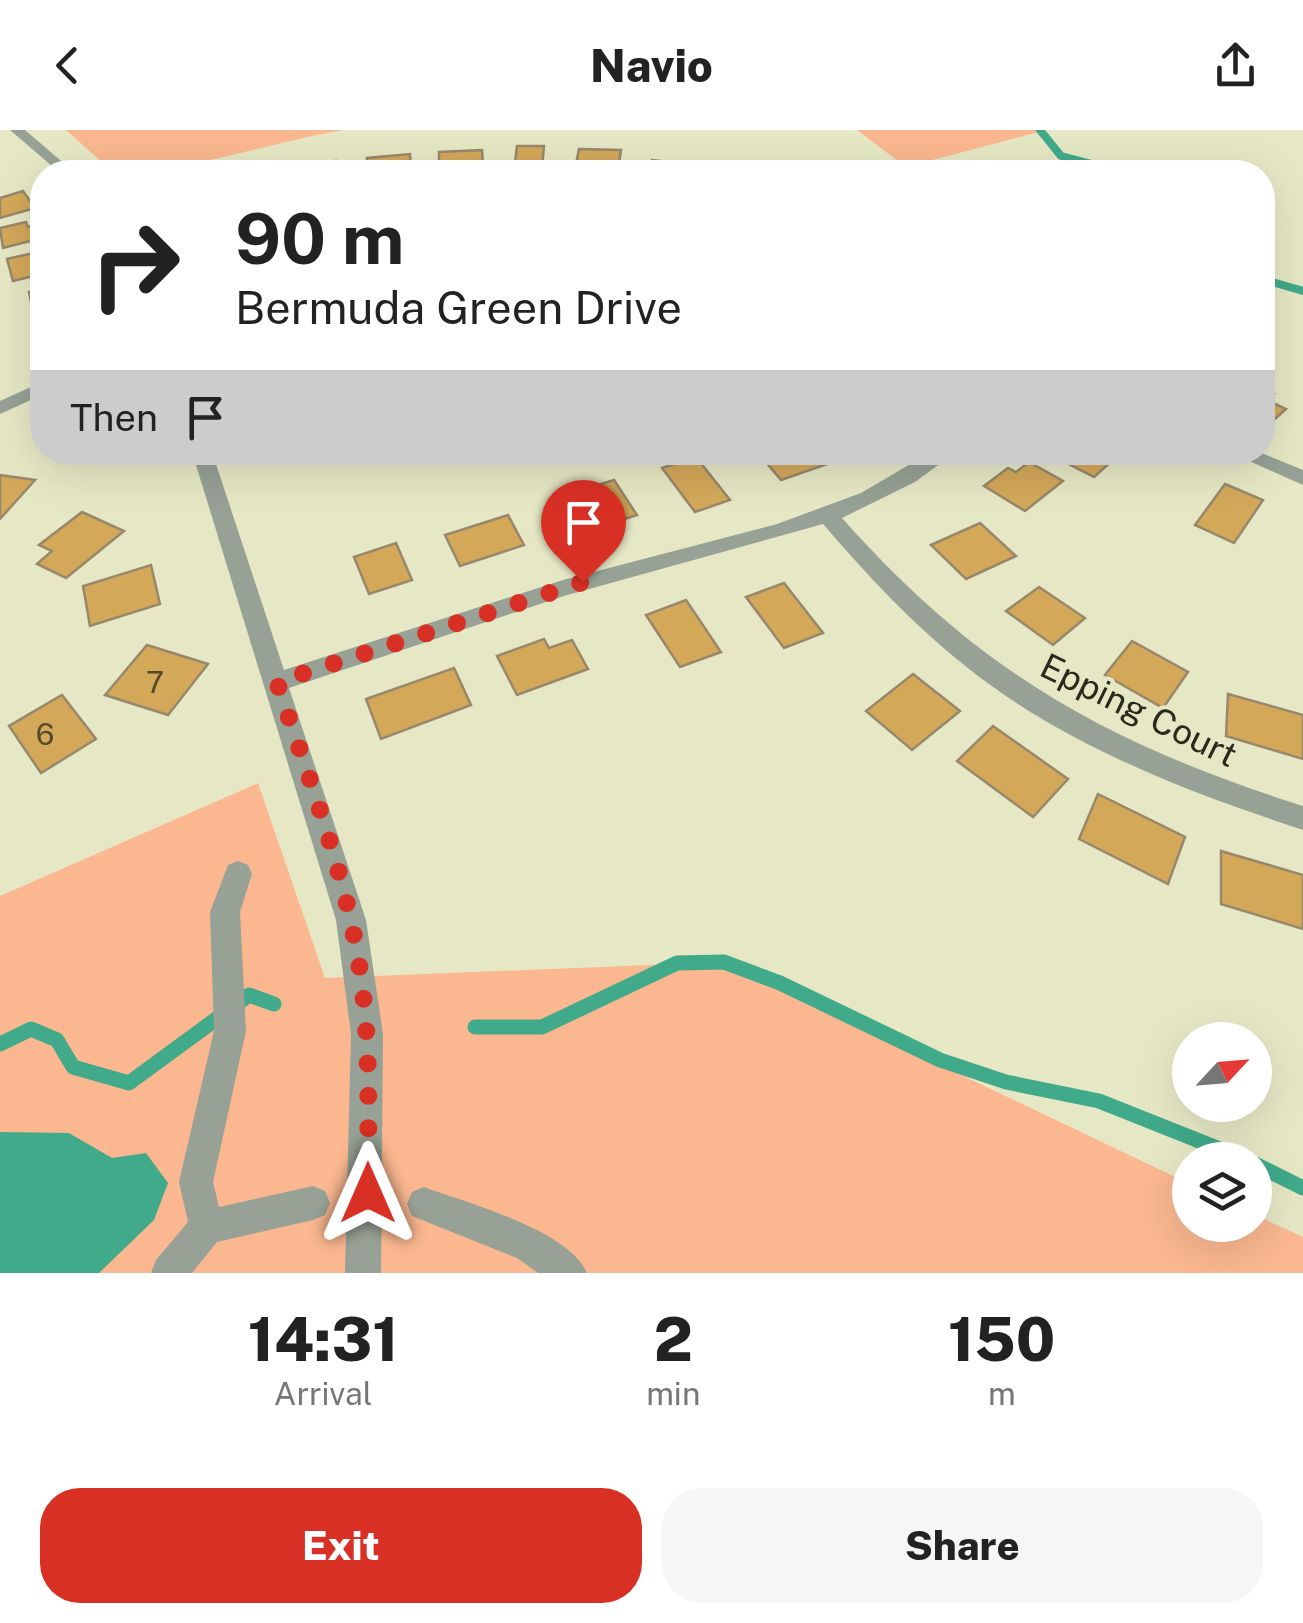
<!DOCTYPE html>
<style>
:root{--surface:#fff;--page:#f6f6f6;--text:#222;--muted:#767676;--accent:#d93025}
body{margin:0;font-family:"Public Sans",sans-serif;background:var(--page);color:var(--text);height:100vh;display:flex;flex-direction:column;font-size:38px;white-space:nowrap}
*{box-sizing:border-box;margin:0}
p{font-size:32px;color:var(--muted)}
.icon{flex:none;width:55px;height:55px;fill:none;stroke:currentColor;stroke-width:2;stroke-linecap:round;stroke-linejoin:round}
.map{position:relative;height:1143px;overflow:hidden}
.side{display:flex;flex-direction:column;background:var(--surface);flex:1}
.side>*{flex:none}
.hud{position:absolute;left:30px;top:30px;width:1245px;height:305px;border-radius:40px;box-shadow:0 10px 40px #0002;background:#fff;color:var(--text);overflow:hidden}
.needle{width:65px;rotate:64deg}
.controls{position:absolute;left:1172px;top:892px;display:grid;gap:20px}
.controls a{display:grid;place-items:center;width:100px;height:100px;border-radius:50%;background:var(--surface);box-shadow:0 10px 40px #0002;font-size:50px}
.pin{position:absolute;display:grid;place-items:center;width:85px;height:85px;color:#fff;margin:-102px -42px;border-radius:50% 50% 50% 0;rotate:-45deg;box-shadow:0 0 10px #0007}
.pin .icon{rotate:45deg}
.me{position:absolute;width:110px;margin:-55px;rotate:0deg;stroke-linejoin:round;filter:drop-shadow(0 0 8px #0008)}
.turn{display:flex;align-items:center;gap:35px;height:210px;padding:0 40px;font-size:45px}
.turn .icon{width:130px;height:130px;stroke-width:2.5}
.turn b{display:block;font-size:70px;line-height:85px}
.then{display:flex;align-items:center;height:95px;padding:0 40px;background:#0003;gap:20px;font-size:38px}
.eta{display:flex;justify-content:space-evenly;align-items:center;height:170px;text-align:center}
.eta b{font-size:60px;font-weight:800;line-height:70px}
.button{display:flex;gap:20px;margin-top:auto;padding:20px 40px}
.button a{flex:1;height:115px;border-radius:40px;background:var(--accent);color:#fff;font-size:40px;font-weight:800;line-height:115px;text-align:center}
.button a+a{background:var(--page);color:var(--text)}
header{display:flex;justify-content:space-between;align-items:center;height:130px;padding:0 40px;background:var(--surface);font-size:45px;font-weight:800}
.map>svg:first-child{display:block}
.green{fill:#fbb890}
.water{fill:#40aa8a}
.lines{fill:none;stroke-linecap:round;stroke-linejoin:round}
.stream-far1{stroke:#40aa8a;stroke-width:8}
.stream{stroke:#40aa8a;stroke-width:15}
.building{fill:#d3a859;stroke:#98886b;stroke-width:2.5}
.minor{fill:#97a195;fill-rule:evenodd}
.route{stroke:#d93025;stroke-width:18;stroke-dasharray:0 32.4}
.labels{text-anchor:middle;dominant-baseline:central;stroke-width:8;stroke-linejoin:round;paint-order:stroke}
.number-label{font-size:30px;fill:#544a2b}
.street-label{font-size:35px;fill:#292a1c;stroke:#e6e8c5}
</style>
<header><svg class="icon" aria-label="back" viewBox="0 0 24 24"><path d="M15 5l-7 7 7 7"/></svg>Navio<svg class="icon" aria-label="share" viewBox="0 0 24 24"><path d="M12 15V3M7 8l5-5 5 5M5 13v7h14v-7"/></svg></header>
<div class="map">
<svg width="1303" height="1143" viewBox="0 0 1303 1143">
<rect width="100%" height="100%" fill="#e6e8c5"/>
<g class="green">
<path d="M66,0H344C269,12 188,43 113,42Z"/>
<path d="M857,0H1046L906,37Z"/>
<path d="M258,653L325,848L724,832L1190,1054V1095H1255V1085L1303,1107V1143H0V766Z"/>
</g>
<path class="water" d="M0,1002L69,1003L112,1028L146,1023L168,1053L154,1090L99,1143H0Z"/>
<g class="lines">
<g class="stream-far1">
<path d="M1040,0L1061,26L1123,42"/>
<path d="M1262,100V106"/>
<path d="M1262,149L1303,161"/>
</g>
<g class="stream">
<path d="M475,897H542L677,833L724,832L780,853L940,930L1006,952L1099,971L1247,1030"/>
<path d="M0,914L31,899L57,910L73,937L129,953L249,865L274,874"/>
<path d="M1255,1034L1303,1058"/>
</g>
</g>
<g class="building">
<path d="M517,16H544L542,38L515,33Z"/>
<path d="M579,19L621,20L618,40L575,39Z"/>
<path d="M482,20L483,34L439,36V22Z"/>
<path d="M410,24L411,39L366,42L367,28Z"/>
<path d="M652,30L684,34L680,42H645Z"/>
<path d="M336,31L339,42H300L299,36Z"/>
<path d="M23,61L35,78L0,88V68Z"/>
<path d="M26,92L28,97L42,93V108L3,118L0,98Z"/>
<path d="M42,121V144L13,151L7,129Z"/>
<path d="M42,158V178L33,181L29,162Z"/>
<path d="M1262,258L1274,264L1267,270L1286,279L1266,297L1262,296Z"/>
<path d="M828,322L836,331L781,350L759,324Z"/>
<path d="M1056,322H1122L1094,347L1053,326Z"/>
<path d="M696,327L730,370L695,382L662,338Z"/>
<path d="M1029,332L1063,351L1025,381L984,356L1008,338L1016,342Z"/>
<path d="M0,345L35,350L0,389Z"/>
<path d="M614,350L637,385L588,401L566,365Z"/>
<path d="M1225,354L1263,370L1234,413L1195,395Z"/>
<path d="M82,382L124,401L66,448L37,434L52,421L39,415Z"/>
<path d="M508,385L524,415L460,436L445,405Z"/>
<path d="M980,393L1016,426L966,449L931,415Z"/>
<path d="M396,413L412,450L369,464L354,427Z"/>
<path d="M151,435L160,474L90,496L83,456Z"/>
<path d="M784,453L823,503L784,518L746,467Z"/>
<path d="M1039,457L1085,488L1053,515L1006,481Z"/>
<path d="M686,470L721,522L680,537L646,485Z"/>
<path d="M544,509L549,518L572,510L588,539L517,565L497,526Z"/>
<path d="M1132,511L1188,542L1163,578L1105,545Z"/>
<path d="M147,515L208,534L168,585L105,565Z"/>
<path d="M454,538L471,575L381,609L366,569Z"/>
<path d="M913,544L960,581L912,620L866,581Z"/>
<path d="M1228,564L1303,585V629L1226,606Z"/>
<path d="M62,565L96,609L41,643L9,596Z"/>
<path d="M993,596L1068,649L1033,687L957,631Z"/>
<path d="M1098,664L1185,707L1168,754L1079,709Z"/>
<path d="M1221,721L1303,745V799L1221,774Z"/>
</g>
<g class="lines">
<g class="minor">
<path d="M10,0H25L74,42H59Z"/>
<path d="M42,252V265L0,284V271Z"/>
<path d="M192,322H212L284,540L563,450L777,394L861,363L931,322H956L915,352L842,388C980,543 1106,613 1303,676V700C1185,661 1067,616 969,539C914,496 868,446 823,394L564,466L289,558L366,790L383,904L381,1143H345L351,904L336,790Z"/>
<path d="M1229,322H1259L1303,340V355Z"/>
<path d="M238,731L248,735L252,744L240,782L246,901L213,1052L219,1077L313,1056L325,1061L330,1073L325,1085L313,1090L217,1112L192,1143H151L156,1130L188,1092L179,1052L214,901L210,782L228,735Z"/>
<path d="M424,1057C467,1073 569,1100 587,1143H538L517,1128L412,1086L407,1074L412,1062Z"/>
</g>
</g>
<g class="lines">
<path class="route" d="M368,1063C368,989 371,914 360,840C345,741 308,646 277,552L583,452"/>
</g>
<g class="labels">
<g class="number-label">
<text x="155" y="552">7</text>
<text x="45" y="604">6</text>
</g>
<g class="street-label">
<text transform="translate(1139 580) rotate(26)">Epping Court</text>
</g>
</g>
</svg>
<div class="controls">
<a><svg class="needle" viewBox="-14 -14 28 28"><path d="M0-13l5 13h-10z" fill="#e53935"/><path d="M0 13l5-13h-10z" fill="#767676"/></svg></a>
<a><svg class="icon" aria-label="layers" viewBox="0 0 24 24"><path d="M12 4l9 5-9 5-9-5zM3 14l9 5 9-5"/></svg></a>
</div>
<div class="pin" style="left:583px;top:452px;background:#d93025"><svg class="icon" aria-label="arrive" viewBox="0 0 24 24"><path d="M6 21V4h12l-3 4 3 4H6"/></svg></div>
<svg class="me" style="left:368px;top:1063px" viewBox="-20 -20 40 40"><path d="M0-17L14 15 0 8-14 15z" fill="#d93025" stroke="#fff" stroke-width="4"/></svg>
<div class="hud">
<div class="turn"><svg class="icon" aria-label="right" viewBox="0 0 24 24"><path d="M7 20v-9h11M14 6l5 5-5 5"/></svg><div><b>90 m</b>Bermuda Green Drive</div></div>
<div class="then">Then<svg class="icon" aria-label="arrive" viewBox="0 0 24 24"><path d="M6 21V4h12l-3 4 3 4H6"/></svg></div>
</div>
</div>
<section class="side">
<div class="eta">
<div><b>14:31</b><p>Arrival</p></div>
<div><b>2</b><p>min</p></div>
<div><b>150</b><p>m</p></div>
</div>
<div class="button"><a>Exit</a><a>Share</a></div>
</section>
